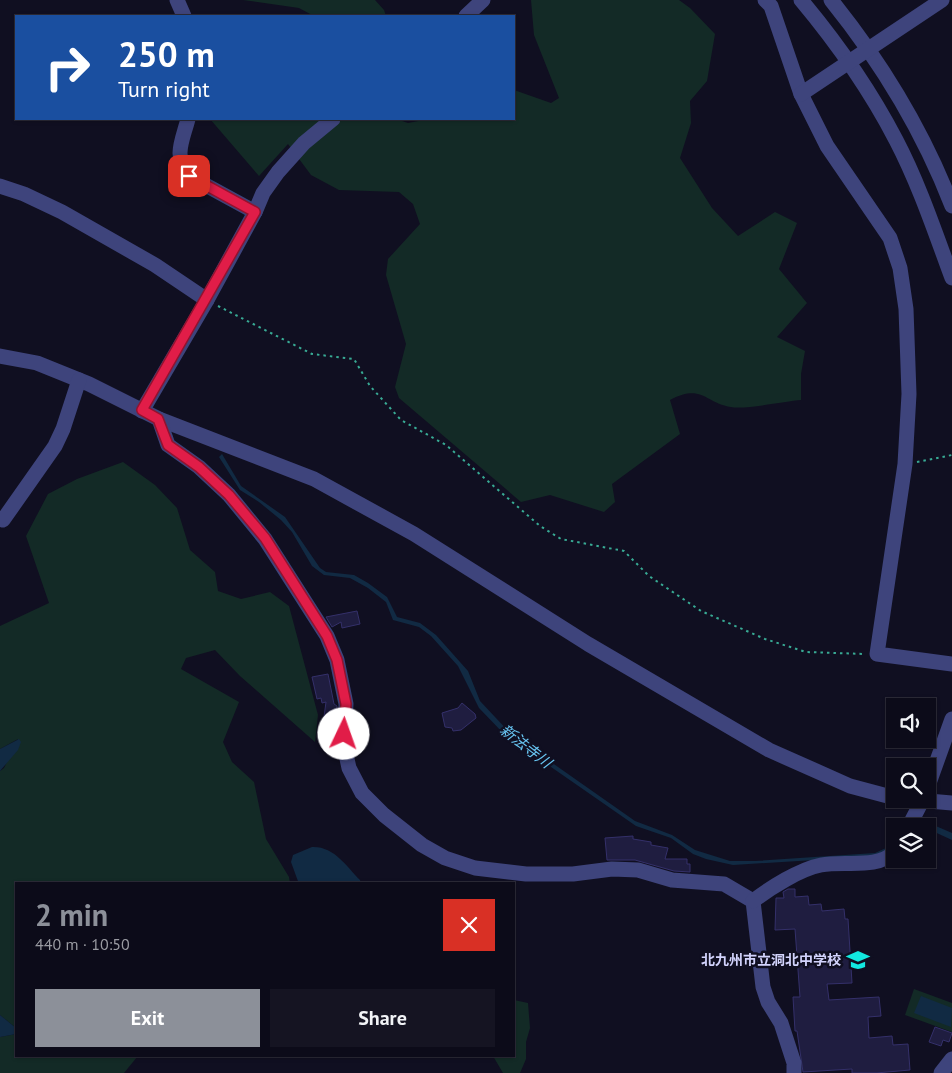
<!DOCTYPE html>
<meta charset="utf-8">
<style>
:root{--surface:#0c0b19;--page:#151422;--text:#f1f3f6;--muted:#9a9ba2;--line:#2c2b38;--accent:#8c9099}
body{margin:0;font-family:"PT Sans","Noto Sans JP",sans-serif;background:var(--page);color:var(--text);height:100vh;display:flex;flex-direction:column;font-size:19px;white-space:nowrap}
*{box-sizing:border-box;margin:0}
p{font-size:16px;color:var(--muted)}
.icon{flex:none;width:28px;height:28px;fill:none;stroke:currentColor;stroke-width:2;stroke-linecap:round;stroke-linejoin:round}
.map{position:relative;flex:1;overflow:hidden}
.drawer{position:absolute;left:15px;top:882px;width:500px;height:175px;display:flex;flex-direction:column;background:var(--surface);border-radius:0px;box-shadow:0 1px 4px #0004,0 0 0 1px var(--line)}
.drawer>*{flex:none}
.hud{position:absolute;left:15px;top:15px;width:500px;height:105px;border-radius:0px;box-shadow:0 1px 4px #0004,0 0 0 1px var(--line);background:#1a4fa0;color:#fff;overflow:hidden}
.buttons{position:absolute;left:886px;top:698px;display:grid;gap:10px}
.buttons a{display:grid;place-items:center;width:50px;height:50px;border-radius:0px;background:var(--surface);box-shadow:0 1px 4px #0004,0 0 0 1px var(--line);font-size:25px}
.pin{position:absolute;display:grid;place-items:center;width:42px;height:42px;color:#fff;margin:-21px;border-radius:10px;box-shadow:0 2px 8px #0006}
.me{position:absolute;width:55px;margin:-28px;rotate:3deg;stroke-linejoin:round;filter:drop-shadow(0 0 4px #0008)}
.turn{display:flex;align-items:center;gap:18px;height:105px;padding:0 20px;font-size:22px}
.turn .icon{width:65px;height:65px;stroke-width:2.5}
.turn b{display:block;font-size:35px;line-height:42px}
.round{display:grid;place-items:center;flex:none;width:52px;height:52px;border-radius:0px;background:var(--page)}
.headline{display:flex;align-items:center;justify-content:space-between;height:85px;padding:0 20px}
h1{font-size:30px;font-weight:800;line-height:38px;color:var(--accent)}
.button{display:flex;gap:10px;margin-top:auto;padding:10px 20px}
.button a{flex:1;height:58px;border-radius:0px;background:var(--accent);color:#fff;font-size:20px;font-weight:800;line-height:58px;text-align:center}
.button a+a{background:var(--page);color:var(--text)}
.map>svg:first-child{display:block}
.green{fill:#132a26}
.water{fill:#112a43}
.building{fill:#1f1d40;stroke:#34306a}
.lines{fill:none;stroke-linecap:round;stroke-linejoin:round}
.path{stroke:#38aa94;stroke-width:2;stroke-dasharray:2.5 4;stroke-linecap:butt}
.minor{stroke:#3e447c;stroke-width:15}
.route-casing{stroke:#92132f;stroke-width:12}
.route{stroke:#e11d48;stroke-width:9}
.labels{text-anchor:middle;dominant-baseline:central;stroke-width:5;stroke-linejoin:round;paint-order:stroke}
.poi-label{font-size:14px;font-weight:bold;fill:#d2d3fc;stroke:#100f21;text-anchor:end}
.water-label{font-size:15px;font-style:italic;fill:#68c6f3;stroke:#100f21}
</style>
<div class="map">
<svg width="952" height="1073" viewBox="0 0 952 1073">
<rect width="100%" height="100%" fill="#100f21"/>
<g class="green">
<path d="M243,0H375L384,10L386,16H314L299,8Z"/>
<path d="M531,0H679L690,8L715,34L707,81L690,101L691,123L680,158L712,208L738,236L775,212L797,223L779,269L807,303L777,337L805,351L801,374V400C785,401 744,410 731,407C705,403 702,383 670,400L680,434L612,484L615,502L604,512L550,495L521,502L399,398L395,387L406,344L386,275L388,259L420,224L413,204L399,192L339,190L311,175L288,144L259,176L210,119H396L408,123L429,119H514V90L551,103L559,98L534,35Z"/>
<path d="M123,462L155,485L177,508L190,550L215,572L218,591L241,599L270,592L289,606L318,715L315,742L240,676L215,650L186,658L181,669L239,702L223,742L232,762L254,782L266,839L289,877L290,884H16V1028L0,1015V771L4,768L18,739L0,749V626L49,603L26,536L48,494L77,479Z"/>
<path d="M914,989L952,1003V1032L905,1015Z"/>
<path d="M514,1000L528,1003L530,1028L526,1042V1059L520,1073H503L493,1056H514Z"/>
<path d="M16,1034V1056H144L137,1057L124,1073H0V1037Z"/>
</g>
<g class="water">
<path d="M222,454L241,486L285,517L320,568L326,572L354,575L368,583L387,597L397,617L420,623L436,635L468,671L480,701L511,734L635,821L672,835L695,850L730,861H755L875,853L886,848L895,838V844L879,856L733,865L706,859L693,854L671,838L636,826L505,735L479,708L458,666L431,636L419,627L393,620L386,602L368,588L350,578L324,575L312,566L292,532L281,520L259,502L240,490L219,457Z"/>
<path d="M19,739L21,742L18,750L0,771V749Z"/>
<path d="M908,814L952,833V840L928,829V826L910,822Z"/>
<path d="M312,847C334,846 346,866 360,880L361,884H299L291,862L293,855Z"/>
<path d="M921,996L952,1008L951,1027L914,1013Z"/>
<path d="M0,1015L16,1028V1034L0,1037Z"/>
</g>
<g class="building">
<path d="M357,611L360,624L342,628L341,622L332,627L326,617Z"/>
<path d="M328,674L334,704L337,706L332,740L321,739L326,702L322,703L321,698L317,699L312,677Z"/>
<path d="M462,703L475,714L476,718L461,730L453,731L452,728L445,727L442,713L458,708Z"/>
<path d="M633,836V839L651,842V845L668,848L665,859H687V864H690V872L674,871L635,860H607L605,838Z"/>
<path d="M788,889H795V897L808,896L809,905L821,904L822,911L844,909L845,919H848L852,983L827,984L829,1000L879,997L881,1016L868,1017L869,1038L892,1036L893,1045L908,1044L910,1070L876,1073H852V1069L803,1072L797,1031H795L793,997H800L795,929L775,930L776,898H784L783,892Z"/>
<path d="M935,1027L952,1033L949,1042L943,1040L941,1046L929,1042Z"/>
</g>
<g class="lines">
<g class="path">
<path d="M218,306L312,354L354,359L370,386L401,420L446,445L540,526L561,539L624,551L649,576L701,611L765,639L806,652L865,654"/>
<path d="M917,462L952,455"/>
</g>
<g class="minor">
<path d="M177,0L184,16"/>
<path d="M765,0L771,6L801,94L827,146L890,238L900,268L906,309L909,394L905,464L877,654L952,664"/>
<path d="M801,0C837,43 870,90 896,140C919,184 935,232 952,278"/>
<path d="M831,0C881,62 923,131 952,206"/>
<path d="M466,16L483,0"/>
<path d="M801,94L942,0"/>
<path d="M188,119C182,142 173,156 189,176L255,212"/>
<path d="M0,186L24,194L62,212L155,265L207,300"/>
<path d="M0,356L37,363L89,384L159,419L314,479L414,534L588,644L769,750L850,786L895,798"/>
<path d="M142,411L207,300L255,212L263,193L278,172L304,143L333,119"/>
<path d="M159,419L168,445L199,467L229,495L265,539L327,636L337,660L346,704L344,745L349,768L362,793L384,815L422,845L445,858L475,868L526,874H573L612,869L638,870L672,880L724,884L753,901L763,987L768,1002L781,1023L794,1063V1073"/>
<path d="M3,520L55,446L63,429L79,380"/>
<path d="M928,786L952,719"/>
<path d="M906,799L952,803"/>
<path d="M909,826L923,799"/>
<path d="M753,901C770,888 800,869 821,865C846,860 875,870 895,852"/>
<path d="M941,1073L952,1059"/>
</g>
</g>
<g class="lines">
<defs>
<path id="route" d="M189,176L255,212L142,410L158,419L168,445L199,467L229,495L265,538L327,636L337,660L346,704L344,734"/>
</defs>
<use href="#route" class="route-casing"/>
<use href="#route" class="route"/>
</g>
<defs>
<symbol id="school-bare" viewBox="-9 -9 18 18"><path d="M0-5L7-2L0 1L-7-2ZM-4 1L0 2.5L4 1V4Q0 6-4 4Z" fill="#12e8e0" stroke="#100f21" stroke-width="2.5" paint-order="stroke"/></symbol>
</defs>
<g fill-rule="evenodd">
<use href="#school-bare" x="842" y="944" width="32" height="32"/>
</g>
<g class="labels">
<g class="poi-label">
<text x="841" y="960">北九州市立洞北中学校</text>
</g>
<g class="water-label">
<text transform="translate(526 746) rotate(38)">新法寺川</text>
</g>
</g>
</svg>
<div class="buttons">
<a><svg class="icon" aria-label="sound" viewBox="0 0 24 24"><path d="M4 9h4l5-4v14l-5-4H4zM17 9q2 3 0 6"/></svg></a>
<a><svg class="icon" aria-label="search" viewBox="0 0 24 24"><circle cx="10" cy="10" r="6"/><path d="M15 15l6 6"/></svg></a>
<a><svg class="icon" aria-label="layers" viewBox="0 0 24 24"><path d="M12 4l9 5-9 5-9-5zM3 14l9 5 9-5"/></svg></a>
</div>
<div class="pin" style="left:189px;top:176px;background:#d93025"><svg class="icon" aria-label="arrive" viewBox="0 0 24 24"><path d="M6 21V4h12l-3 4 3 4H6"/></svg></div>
<svg class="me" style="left:344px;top:734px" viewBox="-20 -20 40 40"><circle r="19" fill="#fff"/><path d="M0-13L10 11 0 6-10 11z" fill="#e11d48"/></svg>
<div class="hud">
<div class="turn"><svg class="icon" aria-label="right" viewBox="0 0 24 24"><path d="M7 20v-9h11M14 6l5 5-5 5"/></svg><div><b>250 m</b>Turn right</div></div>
</div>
<section class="drawer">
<div class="headline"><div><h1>2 min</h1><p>440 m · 10:50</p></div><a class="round" style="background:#d93025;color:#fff"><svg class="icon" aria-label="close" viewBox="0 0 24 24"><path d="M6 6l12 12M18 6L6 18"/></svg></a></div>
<div class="button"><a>Exit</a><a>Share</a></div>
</section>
</div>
